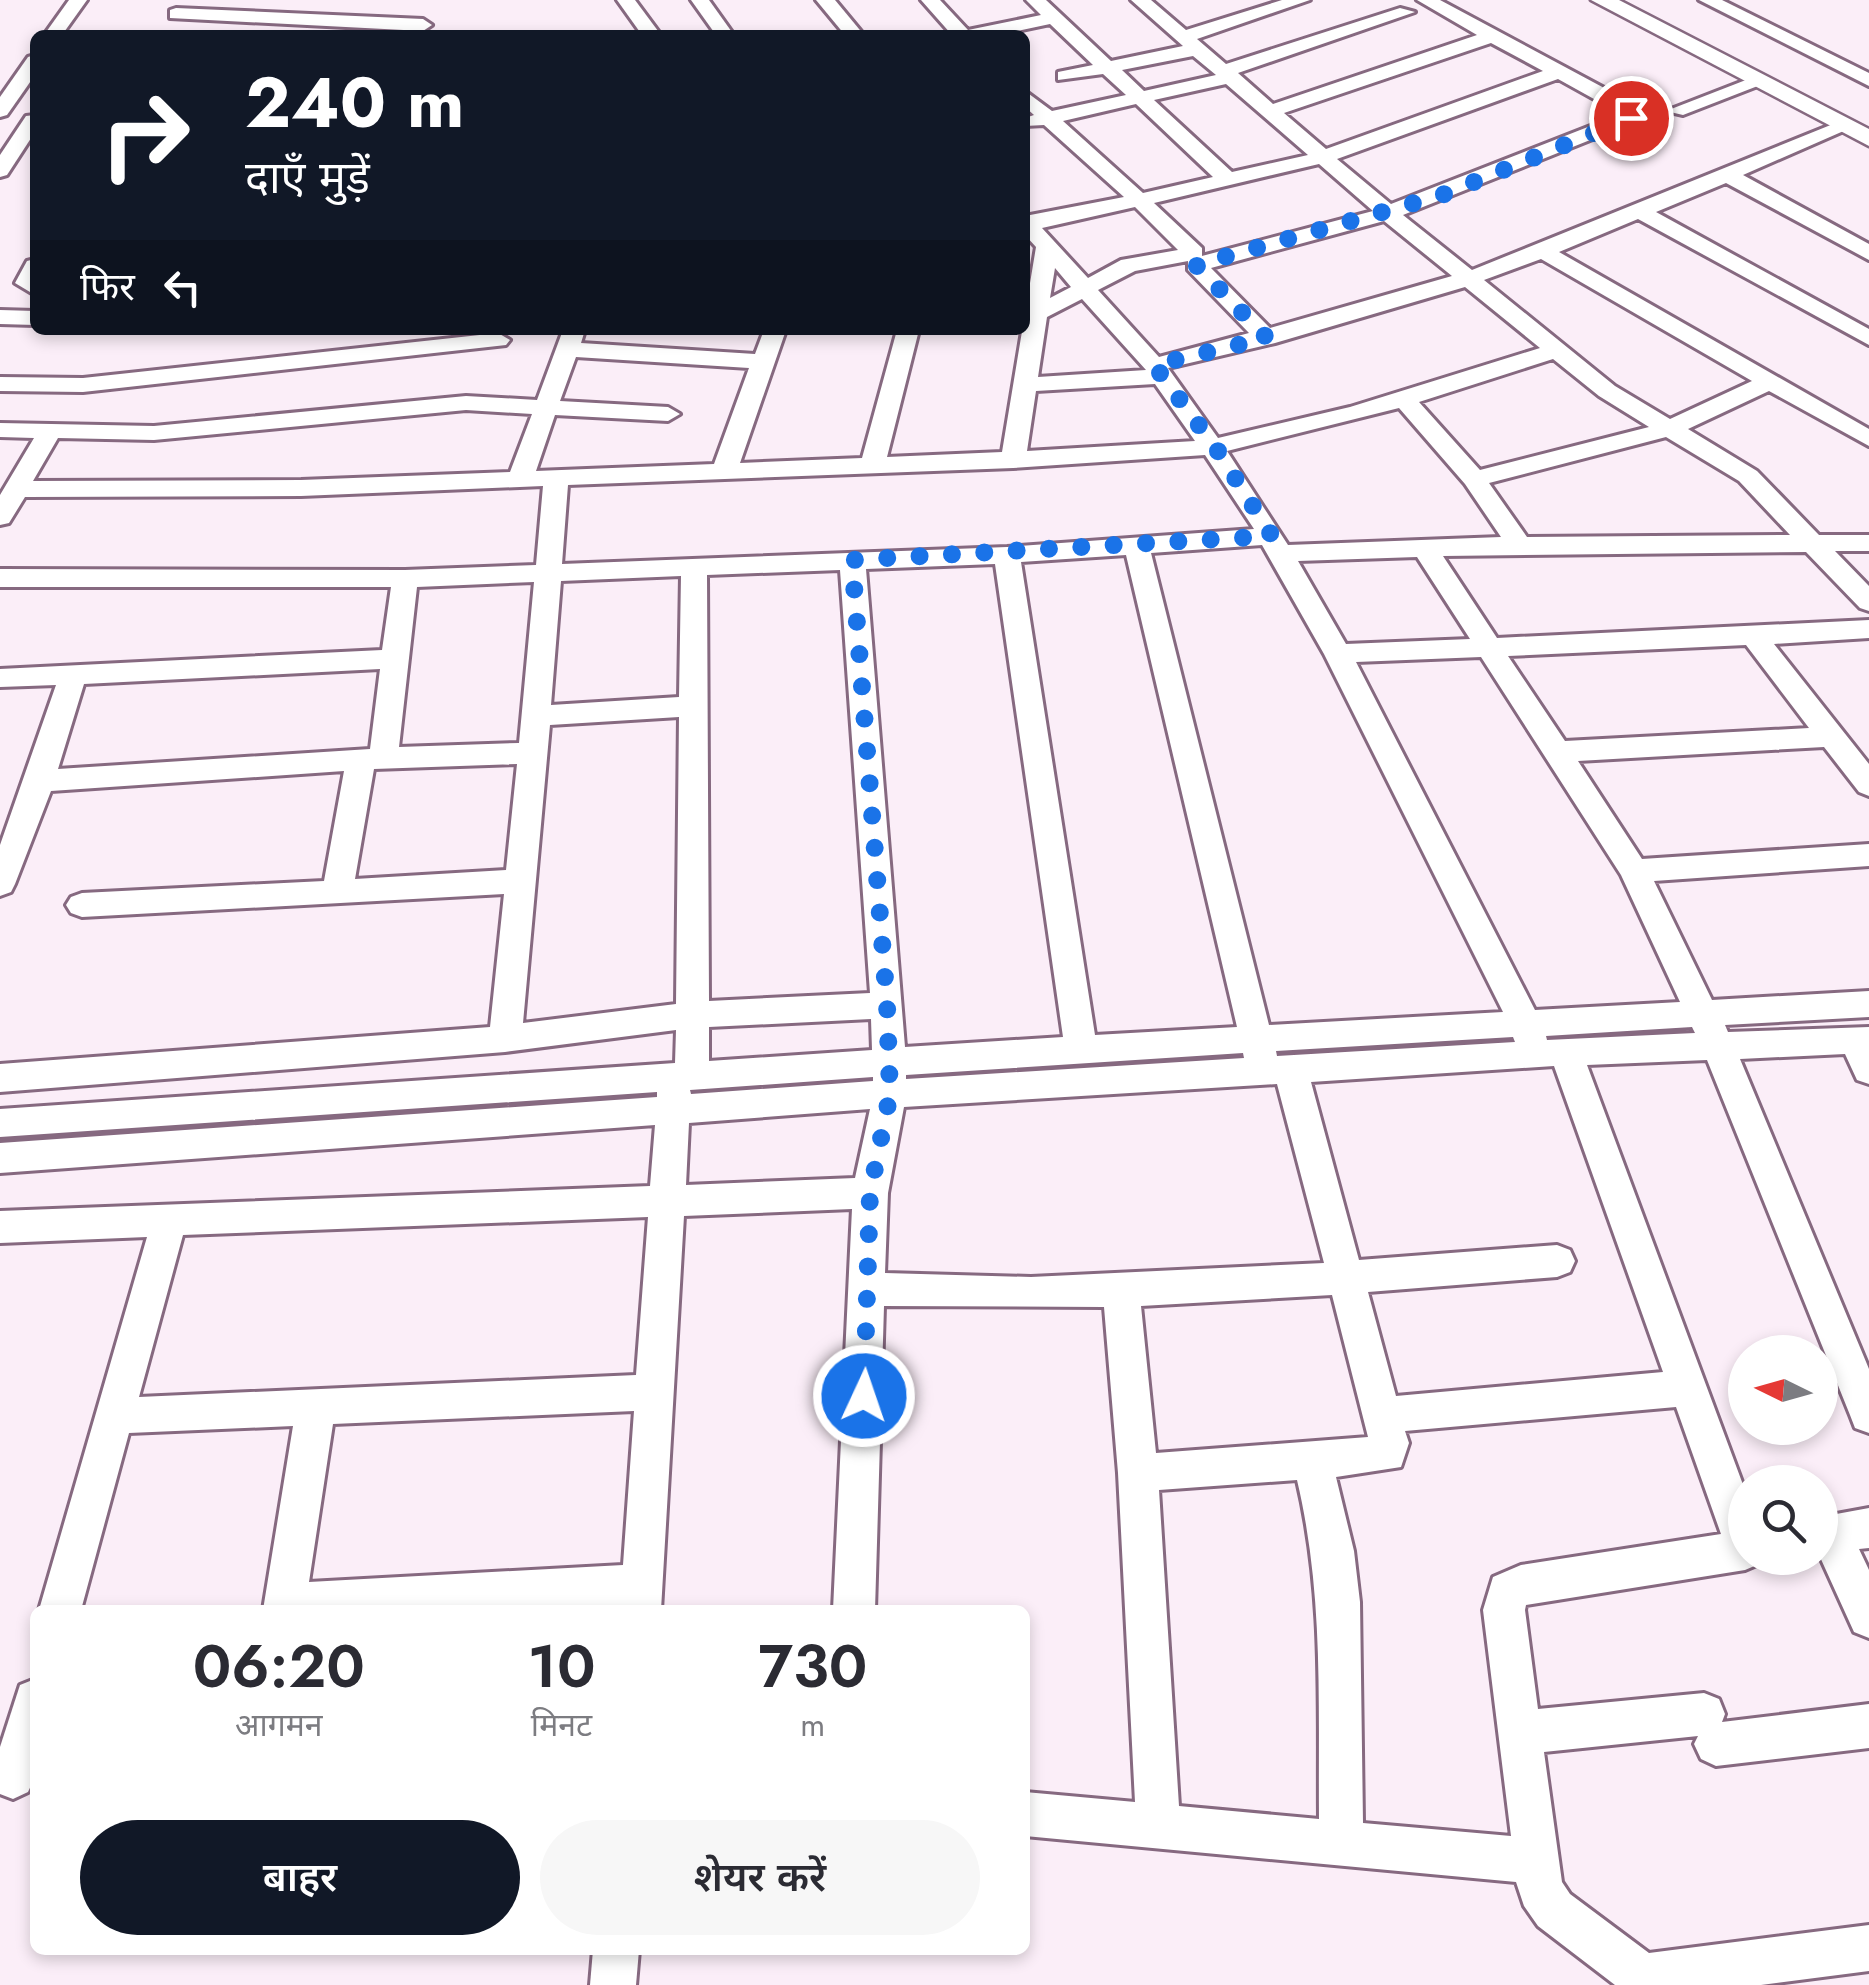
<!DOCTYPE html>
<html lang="hi">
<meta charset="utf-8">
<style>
:root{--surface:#fff;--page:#f7f7f7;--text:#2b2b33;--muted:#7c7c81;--accent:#111827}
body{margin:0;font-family:Jost,"Noto Sans Devanagari",sans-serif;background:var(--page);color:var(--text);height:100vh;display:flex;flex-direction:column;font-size:38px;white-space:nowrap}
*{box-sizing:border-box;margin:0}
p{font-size:32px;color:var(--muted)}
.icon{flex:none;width:55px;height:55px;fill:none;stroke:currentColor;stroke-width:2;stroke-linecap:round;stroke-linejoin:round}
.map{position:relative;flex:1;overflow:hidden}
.details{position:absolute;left:30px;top:1605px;width:1000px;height:350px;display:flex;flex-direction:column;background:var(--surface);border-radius:15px;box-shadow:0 5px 15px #0003}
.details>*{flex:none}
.hud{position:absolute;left:30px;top:30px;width:1000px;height:305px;border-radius:15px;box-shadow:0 5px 15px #0003;background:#111827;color:#fff;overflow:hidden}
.needle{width:65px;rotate:275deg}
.buttons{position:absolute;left:1728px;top:1335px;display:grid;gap:20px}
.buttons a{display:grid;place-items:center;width:110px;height:110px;border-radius:50%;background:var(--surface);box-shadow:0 5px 15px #0003;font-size:50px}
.pin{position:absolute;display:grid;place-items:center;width:85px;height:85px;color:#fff;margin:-42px;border:5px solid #fff;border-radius:50%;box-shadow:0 2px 10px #0007}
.me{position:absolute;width:110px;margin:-55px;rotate:3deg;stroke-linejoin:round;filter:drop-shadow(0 0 8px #0008)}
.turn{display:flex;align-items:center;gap:35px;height:210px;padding:0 50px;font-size:45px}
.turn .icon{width:130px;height:130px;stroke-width:2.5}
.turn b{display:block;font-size:70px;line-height:85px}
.then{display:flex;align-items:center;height:95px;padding:0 50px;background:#0003;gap:20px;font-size:38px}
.eta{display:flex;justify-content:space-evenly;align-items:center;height:170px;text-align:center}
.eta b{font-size:60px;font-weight:600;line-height:70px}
.action{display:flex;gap:20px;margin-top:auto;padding:20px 50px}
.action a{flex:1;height:115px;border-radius:60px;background:var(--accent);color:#fff;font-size:40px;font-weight:600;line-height:115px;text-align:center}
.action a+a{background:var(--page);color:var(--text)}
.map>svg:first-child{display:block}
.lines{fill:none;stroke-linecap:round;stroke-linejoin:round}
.minor-casing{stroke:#866980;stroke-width:6}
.major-casing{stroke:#866980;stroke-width:5}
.minor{fill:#fff;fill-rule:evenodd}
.major{fill:#fff;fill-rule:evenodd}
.route{stroke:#1a73e8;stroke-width:18;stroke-dasharray:0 32.4}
</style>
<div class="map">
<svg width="1869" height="1985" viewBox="0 0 1869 1985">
<rect width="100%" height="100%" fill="#fbeef8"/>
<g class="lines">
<defs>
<g id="minor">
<path d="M69,0H87L62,35H44Z"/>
<path d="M617,0H635L661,35H642Z"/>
<path d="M691,0H709L734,35H716Z"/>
<path d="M816,0H835L864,35H845Z"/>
<path d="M921,0H940L968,30L1041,15L1026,0H1046L1111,61L1183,46L1131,0H1151L1186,30L1282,0H1310L1197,39L1226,64L1400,8L1415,12L1238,73L1273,104L1477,35L1417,0H1440L1634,104L1643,116L1640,120L1403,215L1472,270L1838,122L1855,126L1743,175L1869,244V260L1726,183L1656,212L1869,329V345L1638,219L1559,252L1869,429V446L1769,391L1688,429L1757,471L1819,535H1869V551H1835L1869,586V611L1860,608L1806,552L1443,556L1497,638L1869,620V638L1774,644L1869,764V796L1859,792L1824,747L1578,761L1642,859L1869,844V866L1654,881L1712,1000L1869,991V1017L1725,1025L1728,1032L1869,1027V1084L1857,1080L1845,1054L1740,1059L1869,1369V1433L1855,1428L1850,1415L1707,1060L1587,1065L1745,1490V1558H1762L1759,1564L1745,1570L1526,1605L1525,1610L1538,1709L1704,1693L1719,1699L1725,1714L1722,1722L1869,1704V1748L1716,1766L1701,1759L1694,1744L1698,1736L1544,1752L1562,1882L1570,1894L1649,1953L1869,1925V1971L1761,1985H1615L1538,1926L1524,1906L1516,1882L1025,1836V1792L1135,1802L1118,1473L1104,1307L884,1306L875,1610H833L852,1209L684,1216L661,1610H619L620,1606L263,1610L293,1426L129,1433L81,1610H39L147,1237L0,1243V1211L650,1186L655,1125L0,1173V1143L657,1097V1092L0,1137V1109L675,1063L676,1030L505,1052L0,1092V1064L490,1027L504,894L82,917L71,913L66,905L71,897L82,893L324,881L344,771L51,791L15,884L11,892L0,896V845L56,685L0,687V669L382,650L391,587H0V569L405,570L536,565L543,486L301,496L25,497L9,523L0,525V495L34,438L0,437V423L154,426L466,396L537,400L563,330H585L581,343L755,354L764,330H786L740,463L862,458L897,330H919L887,457L1002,452L1036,247L1025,235V216L1124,197L1044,125L1025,126V118L1034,115L1025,107V91L1052,111L1126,95L1103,74L1058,80V72L1093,65L1050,24L998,35H952ZM1491,43L1543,71L1326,149L1284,113ZM1193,56L1216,75L1144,91L1122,70ZM1558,79L1621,114L1391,204L1337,159ZM1226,84L1308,155L1232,172L1154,100ZM1136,104L1213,177L1143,193L1063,121ZM1319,164L1373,211L1202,256V248L1154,203ZM1135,207L1178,250L1121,260L1088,278L1042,228ZM1384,221L1452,276L1270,328L1211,268ZM1541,259L1752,381L1670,419L1615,386L1484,280ZM1188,261V270L1249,333L1159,357L1098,290L1135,271ZM1055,268L1071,287L1050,298ZM1465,287L1540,348L1350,407L1218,438L1168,368L1275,343ZM1082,299L1146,370L1038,377L1047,317ZM576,357L749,368L714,464L536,471L555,415L668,421L680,414L668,407L560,401ZM1553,359L1599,396L1649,427L1480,470L1419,402ZM1155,384L1195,441L1027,451L1036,391ZM1399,408L1465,484L1501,537L1288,545L1227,451ZM466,410L532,414L510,472L301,480L33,481L58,438L154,440ZM1666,437L1739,481L1790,535L1527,537L1489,483ZM1205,455L1254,529L1007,547L562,564L568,485L1013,468ZM1262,545L1324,654L1503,1012L1269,1025L1151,553ZM1126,555L1237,1027L1095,1035L1021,562ZM1417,557L1470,639L1346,644L1298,561ZM995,564L1063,1037L905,1047L866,569ZM840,570L870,993L709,1001L707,575ZM681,576L679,697L551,705L561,581ZM534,582L519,743L399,747L417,587ZM1746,645L1809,728L1565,741L1508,656ZM1481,657L1621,875L1680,1002L1535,1010L1356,662ZM380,669L370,749L58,769L84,684ZM679,717L676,1004L523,1023L550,725ZM517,764L506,870L355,879L374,769ZM871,1019L872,1050L709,1061V1027ZM1692,1027L1695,1033L1547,1040L1546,1036ZM1513,1037L1515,1042L1277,1056L1276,1051ZM1243,1053L1244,1058L906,1079V1075ZM1554,1066L1663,1372L1396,1396L1368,1292L1557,1277L1570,1272L1575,1261L1570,1250L1557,1245L1359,1260L1311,1082ZM873,1077V1081L691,1094L690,1090ZM1277,1084L1324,1263L1031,1277L885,1273L888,1193L904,1107ZM870,1109L855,1178L686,1185L689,1123ZM648,1217L636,1375L139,1397L183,1235ZM1332,1295L1368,1437L1156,1453L1141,1306ZM1676,1407L1721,1534L1521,1565L1493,1577L1483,1610L1511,1836L1363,1823L1360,1602L1354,1551L1336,1477L1401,1467L1409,1443L1405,1431ZM634,1411L623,1565L309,1582L333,1424ZM1297,1480C1324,1595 1318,1701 1319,1819L1179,1806L1159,1490Z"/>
<path d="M1699,0H1722L1869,73V86Z"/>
<path d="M176,8L423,19L432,25L423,31L170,18V10Z"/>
<path d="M35,55V75L7,115L0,117V97L28,57Z"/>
<path d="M1751,78L1768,82L1683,115L1666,111Z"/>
<path d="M35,115V132L7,175L0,177V155L26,116Z"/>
<path d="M35,259V295L15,283L27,261Z"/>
<path d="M0,310L35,311V325L0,324Z"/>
<path d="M498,333L510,340L506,345L83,392L0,391V377L83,378Z"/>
<path d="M1869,1508V1548L1859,1549L1869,1570V1638L1854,1632L1820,1557V1517Z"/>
<path d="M35,1679V1777L28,1792L13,1799L0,1794V1747L20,1685Z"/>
<path d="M593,1950H639L636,1985H590Z"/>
</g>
<path id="major" d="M1591,0H1619L1869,129V146Z"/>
</defs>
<use href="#minor" class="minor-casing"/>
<use href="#major" class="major-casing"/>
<use href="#minor" class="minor"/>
<use href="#major" class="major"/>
</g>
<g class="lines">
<path class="route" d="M864,1396L870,1193L890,1094L887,1004L852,560L1272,536L1216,448L1154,365L1267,338L1196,265L1442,195L1631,118"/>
</g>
</svg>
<div class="buttons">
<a><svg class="needle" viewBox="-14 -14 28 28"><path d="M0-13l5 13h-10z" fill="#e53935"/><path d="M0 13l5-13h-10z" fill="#7c7c81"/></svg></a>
<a><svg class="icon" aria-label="search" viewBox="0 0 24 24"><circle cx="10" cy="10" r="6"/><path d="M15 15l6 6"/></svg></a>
</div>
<div class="pin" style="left:1631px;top:118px;background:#d93025"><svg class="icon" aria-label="arrive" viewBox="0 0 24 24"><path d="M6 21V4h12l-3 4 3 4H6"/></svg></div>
<svg class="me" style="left:864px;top:1396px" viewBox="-20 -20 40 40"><circle r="17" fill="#1a73e8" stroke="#fff" stroke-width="3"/><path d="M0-11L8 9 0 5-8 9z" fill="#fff"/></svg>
<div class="hud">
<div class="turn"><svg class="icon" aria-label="right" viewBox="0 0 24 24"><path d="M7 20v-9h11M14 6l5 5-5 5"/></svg><div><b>240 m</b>दाएँ मुड़ें</div></div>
<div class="then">फिर<svg class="icon" aria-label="left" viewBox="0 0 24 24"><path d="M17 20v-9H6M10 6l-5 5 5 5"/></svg></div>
</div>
<section class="details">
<div class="eta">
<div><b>06:20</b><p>आगमन</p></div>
<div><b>10</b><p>मिनट</p></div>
<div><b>730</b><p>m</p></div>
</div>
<div class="action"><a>बाहर</a><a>शेयर करें</a></div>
</section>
</div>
